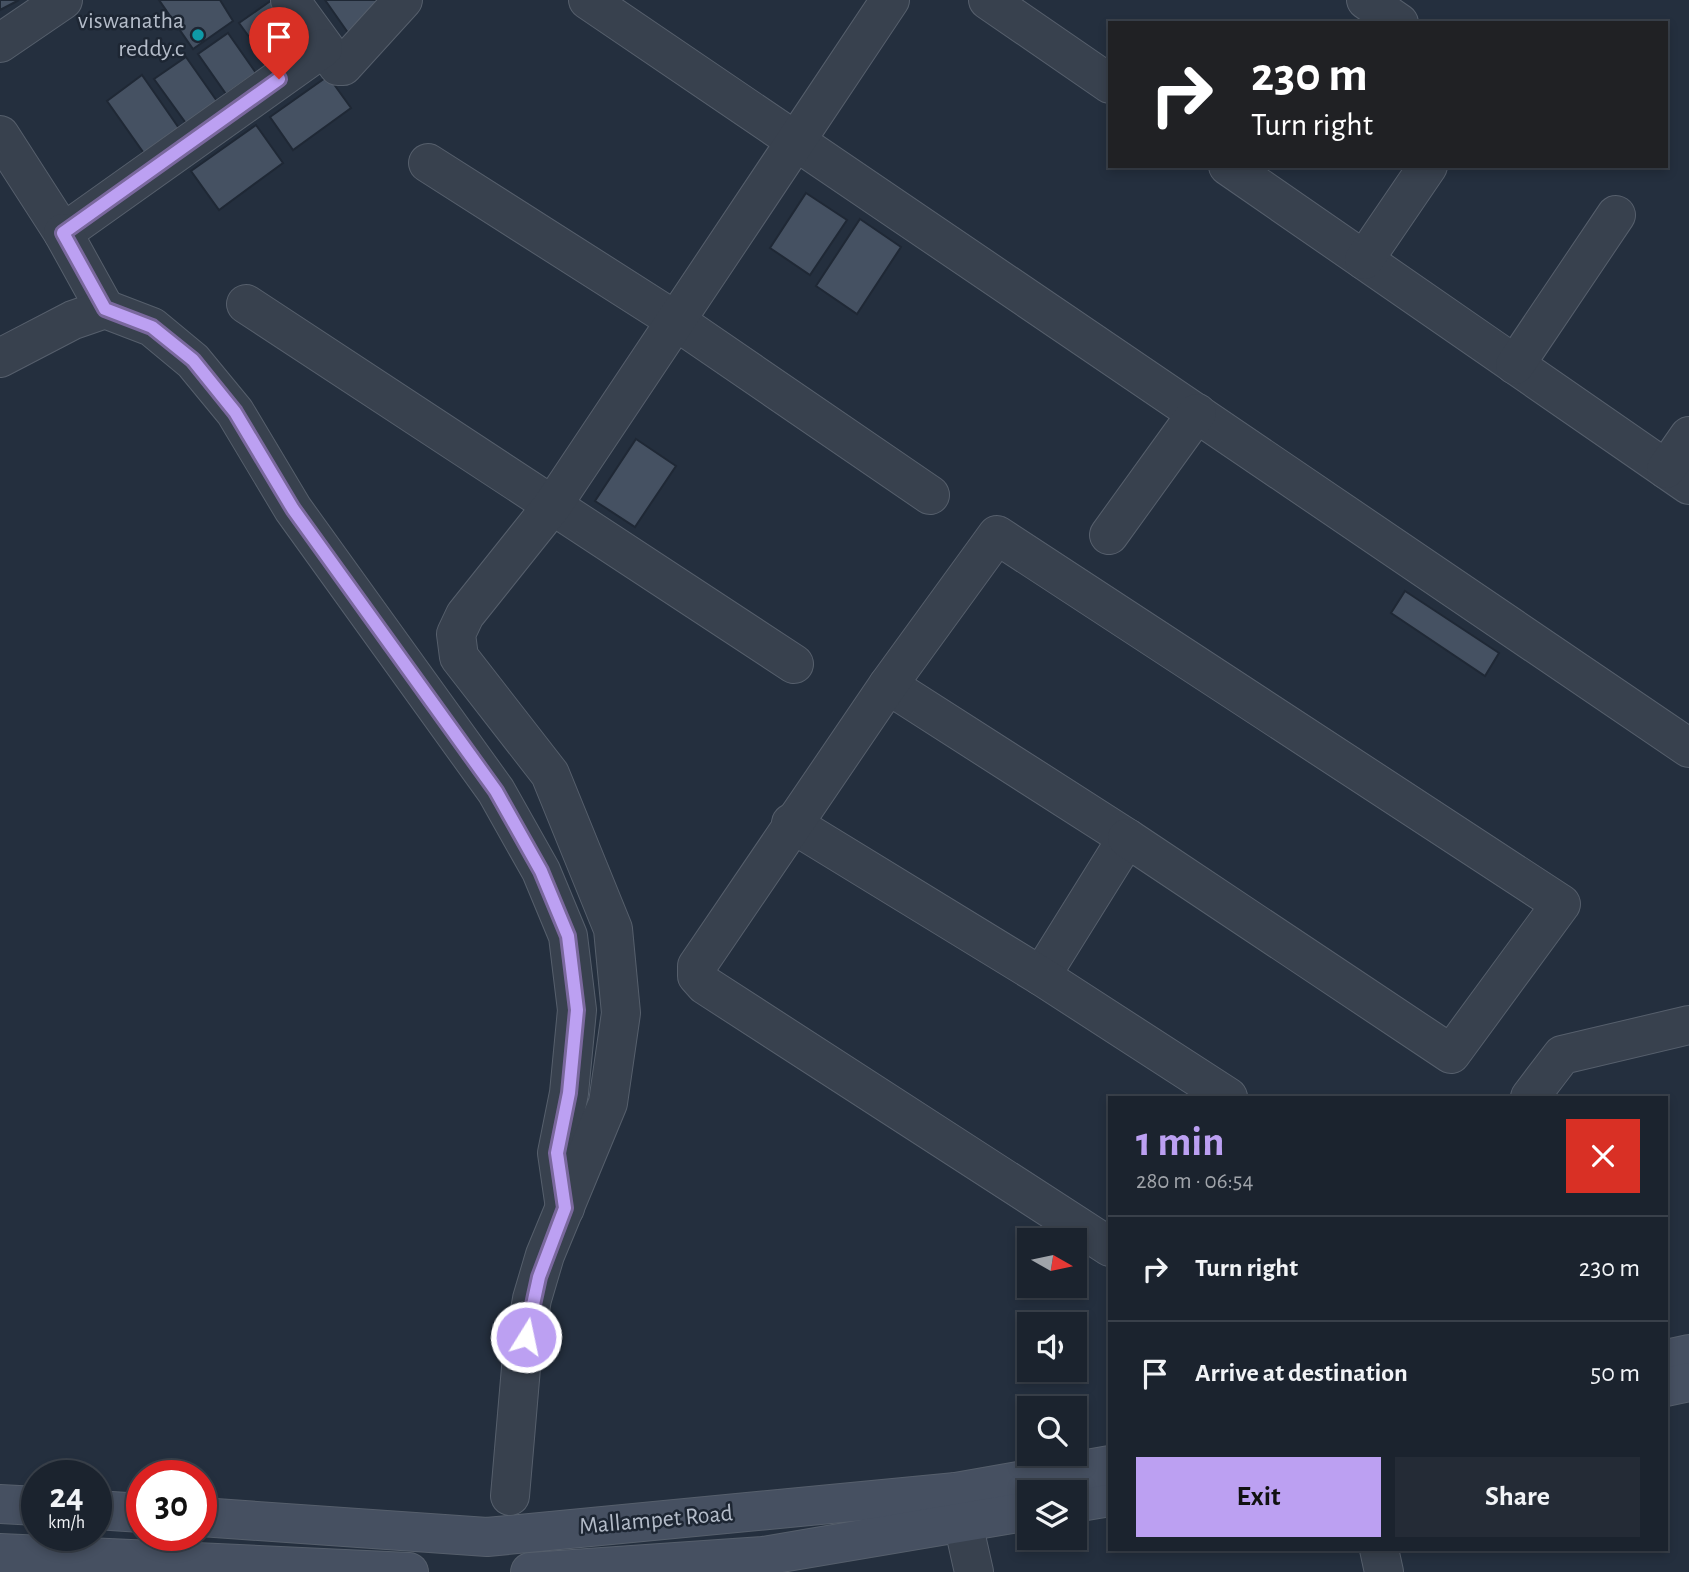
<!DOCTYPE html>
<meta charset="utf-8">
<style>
:root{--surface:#1b232e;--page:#242b36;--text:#f1f3f6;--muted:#a0a4aa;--line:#39404a;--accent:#bca0f2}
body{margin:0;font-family:"Alegreya Sans",sans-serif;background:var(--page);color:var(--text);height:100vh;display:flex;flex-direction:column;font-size:26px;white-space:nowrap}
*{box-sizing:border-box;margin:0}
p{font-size:23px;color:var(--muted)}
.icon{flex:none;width:38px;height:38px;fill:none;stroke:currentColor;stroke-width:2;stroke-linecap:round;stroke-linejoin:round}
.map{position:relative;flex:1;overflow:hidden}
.side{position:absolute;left:1108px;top:1096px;width:560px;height:455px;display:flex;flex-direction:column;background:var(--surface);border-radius:0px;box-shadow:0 4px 10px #0003,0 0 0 2px var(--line)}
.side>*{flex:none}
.guide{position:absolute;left:1108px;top:21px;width:560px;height:147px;border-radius:0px;box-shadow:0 4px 10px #0003,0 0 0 2px var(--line);background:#202124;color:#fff;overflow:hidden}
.needle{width:46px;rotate:99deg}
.fabs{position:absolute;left:1017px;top:1228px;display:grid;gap:14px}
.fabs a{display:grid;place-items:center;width:70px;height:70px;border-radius:0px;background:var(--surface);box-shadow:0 4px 10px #0003,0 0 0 2px var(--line);font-size:35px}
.speed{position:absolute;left:21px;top:1460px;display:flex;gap:14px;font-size:35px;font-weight:700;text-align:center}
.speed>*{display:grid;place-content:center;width:91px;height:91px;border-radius:50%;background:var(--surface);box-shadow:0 4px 10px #0003,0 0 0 2px var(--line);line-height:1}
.speed small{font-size:18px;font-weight:400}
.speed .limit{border:10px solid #d22;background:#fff;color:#111}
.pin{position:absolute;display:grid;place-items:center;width:60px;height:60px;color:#fff;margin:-72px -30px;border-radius:50% 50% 50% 0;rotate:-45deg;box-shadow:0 0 7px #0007}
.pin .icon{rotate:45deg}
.me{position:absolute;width:77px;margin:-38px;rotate:10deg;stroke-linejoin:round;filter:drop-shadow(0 0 5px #0008)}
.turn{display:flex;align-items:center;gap:24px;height:147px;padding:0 28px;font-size:32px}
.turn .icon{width:91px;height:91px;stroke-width:2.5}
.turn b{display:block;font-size:49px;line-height:60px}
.round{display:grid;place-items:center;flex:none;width:74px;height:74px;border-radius:0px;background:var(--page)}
.head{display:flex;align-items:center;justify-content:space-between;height:119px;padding:0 28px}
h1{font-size:42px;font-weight:700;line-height:52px;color:var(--accent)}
.cta{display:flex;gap:14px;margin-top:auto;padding:14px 28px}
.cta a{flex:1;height:80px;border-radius:0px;background:var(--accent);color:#111;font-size:28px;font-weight:700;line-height:80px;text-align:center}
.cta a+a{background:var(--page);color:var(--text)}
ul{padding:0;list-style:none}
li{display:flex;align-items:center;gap:21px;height:105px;padding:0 28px;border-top:2px solid var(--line)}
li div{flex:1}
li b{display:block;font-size:26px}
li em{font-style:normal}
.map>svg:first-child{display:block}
.building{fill:#455162;stroke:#1f2835;stroke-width:2}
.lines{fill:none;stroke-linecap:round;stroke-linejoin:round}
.street-casing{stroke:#565f6c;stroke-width:40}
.secondary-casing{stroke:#565f6c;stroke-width:40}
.street{stroke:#38414e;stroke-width:38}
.secondary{stroke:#465061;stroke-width:38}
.route-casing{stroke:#7a689d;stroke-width:18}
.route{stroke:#bca0f2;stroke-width:12}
.culture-dot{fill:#0f9aa8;stroke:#1d2633;stroke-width:2.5}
.labels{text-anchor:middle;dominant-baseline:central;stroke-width:5;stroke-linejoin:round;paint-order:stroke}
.poi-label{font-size:24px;fill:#b4bcc9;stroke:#1d2633;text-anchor:end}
.street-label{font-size:24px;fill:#b4bcc9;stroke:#1d2633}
</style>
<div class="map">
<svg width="1689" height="1572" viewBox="0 0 1689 1572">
<rect width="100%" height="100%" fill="#242f3e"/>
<g class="building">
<path d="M0,0H19L0,10Z"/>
<path d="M159,0H220L233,21L193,49Z"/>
<path d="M272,0L303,44L271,67L239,23Z"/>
<path d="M325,0H383L351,37Z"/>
<path d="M228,33L256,73L226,94L198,54Z"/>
<path d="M186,57L219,104L188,126L154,79Z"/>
<path d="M142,75L183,134L148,159L107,101Z"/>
<path d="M328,76L351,108L293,150L270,117Z"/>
<path d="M256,125L283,163L219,210L191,171Z"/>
<path d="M806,193L847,220L810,275L770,248Z"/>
<path d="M860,219L901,247L857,314L816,286Z"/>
<path d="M636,439L676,466L635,527L595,501Z"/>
<path d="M1405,591L1499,653L1485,676L1391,613Z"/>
</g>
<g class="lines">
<defs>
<g id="street">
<path d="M290,0L338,66H343L403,0"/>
<path d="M588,0L1689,748"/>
<path d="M988,0L1110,84"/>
<path d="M1366,0L1399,23"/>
<path d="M0,43L63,0"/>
<path d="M0,135L63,233L323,48"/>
<path d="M428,163L676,321L930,495"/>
<path d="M1228,166L1689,485"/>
<path d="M63,233L105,309"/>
<path d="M1364,260L1428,166"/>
<path d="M246,304L794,664"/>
<path d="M0,358L73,320L105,309L152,327L193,361L235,412L293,509L496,791L541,871L568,936L577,1010L569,1093L557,1153L565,1208"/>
<path d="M1515,365L1616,215"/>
<path d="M1666,469L1689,436"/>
<path d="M1109,535L1197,413"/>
<path d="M888,685L1127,838L1041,976"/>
<path d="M791,823L1041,976L1228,1097"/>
<path d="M1530,1097L1562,1055L1689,1025"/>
<path d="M1110,1247L705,985L697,976V966L888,685L997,535L1561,904L1451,1054L1127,838"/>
<path d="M956,1492L974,1572"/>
<path d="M510,1496L522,1356L532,1299L545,1255L608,1103L621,1013L613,929L550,774L459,657L456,634L465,615L552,506L890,0"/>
<path d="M1379,1549L1384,1572"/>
</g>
<g id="secondary">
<path d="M1666,1359L1689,1354"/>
<path d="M1666,1387L1689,1382"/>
<path d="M1074,1503L1110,1497"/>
<path d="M0,1504L37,1506"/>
<path d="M96,1510L142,1513"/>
<path d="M201,1517L487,1537L956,1492L1110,1465"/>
<path d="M0,1553L409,1572"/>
<path d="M530,1572L763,1556L1029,1511"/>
</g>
</defs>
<use href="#street" class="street-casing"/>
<use href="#secondary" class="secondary-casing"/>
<use href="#street" class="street"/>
<use href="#secondary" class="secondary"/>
</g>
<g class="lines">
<defs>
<path id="route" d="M279,79L63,233L105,309L152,327L193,360L235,412L293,509L496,791L541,871L568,936L577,1010L569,1093L557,1153L565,1208L539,1277L526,1337"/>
</defs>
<use href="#route" class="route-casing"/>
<use href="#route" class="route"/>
</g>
<circle class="culture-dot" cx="198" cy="35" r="7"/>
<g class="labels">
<g class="poi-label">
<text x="184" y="21">viswanatha<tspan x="184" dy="28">reddy.c</tspan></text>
</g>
<g class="street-label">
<text transform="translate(656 1520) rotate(-5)">Mallampet Road</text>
</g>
</g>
</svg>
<div class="fabs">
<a><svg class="needle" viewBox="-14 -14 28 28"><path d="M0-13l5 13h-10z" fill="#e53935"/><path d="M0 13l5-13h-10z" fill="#a0a4aa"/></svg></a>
<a><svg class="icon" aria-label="sound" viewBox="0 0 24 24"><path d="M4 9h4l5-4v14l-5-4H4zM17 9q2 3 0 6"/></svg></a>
<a><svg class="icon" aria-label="search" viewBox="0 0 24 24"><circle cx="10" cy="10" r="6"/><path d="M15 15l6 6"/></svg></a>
<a><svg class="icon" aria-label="layers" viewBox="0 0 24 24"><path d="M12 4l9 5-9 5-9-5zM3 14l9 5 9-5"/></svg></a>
</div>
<div class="speed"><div>24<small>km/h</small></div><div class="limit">30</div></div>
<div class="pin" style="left:279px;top:79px;background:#d93025"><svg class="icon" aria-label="arrive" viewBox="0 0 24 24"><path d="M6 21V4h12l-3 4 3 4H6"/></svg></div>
<svg class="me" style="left:526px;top:1337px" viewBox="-20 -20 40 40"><circle r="17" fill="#bca0f2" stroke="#fff" stroke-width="3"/><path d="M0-11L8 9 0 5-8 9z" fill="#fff"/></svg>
<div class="guide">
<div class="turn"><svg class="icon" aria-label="right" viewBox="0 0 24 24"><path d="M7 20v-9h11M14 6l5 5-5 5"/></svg><div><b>230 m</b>Turn right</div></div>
</div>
<section class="side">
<div class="head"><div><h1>1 min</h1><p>280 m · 06:54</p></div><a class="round" style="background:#d93025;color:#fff"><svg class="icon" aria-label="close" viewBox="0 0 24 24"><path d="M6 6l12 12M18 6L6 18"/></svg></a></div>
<ul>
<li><svg class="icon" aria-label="right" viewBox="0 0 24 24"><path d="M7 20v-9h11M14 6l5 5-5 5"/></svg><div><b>Turn right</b></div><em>230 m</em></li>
<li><svg class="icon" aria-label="arrive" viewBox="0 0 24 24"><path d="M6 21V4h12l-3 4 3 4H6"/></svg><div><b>Arrive at destination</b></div><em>50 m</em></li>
</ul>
<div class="cta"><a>Exit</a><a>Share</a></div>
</section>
</div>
